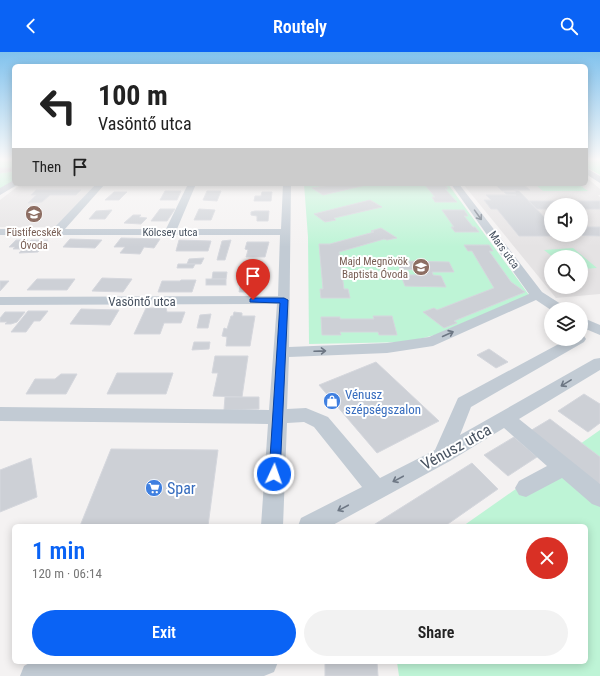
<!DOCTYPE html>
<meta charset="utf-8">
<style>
:root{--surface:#fff;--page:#f2f2f2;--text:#222;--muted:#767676;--accent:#0a63f5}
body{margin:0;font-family:"Roboto Condensed",sans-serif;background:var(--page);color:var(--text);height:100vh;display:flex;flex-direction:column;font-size:15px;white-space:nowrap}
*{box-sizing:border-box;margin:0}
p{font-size:13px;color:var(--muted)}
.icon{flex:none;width:22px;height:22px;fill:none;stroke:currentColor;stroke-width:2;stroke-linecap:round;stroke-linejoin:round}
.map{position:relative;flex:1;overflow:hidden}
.sheet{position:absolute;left:12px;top:472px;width:576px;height:140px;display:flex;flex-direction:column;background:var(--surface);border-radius:6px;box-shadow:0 2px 10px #0003}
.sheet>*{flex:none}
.guide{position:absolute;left:12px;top:12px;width:576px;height:122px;border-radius:6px;box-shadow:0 2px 10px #0003;background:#fff;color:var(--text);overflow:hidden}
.fabs{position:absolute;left:544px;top:146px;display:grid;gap:8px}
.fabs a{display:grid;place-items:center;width:44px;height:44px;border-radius:50%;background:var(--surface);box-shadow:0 2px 10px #0003;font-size:20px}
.pin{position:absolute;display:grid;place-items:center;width:34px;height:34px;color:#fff;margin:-41px -17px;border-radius:50% 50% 50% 0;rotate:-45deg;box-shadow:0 0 4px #0007}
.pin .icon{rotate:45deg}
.me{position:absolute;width:44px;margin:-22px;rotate:3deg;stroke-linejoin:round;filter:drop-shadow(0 0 3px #0008)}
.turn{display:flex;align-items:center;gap:14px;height:84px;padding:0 20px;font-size:18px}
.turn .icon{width:52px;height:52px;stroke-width:2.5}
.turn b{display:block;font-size:28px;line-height:34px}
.then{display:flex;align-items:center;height:38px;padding:0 20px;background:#0003;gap:8px;font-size:15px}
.round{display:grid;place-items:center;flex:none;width:42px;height:42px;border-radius:21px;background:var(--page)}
.summary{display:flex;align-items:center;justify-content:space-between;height:68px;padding:0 20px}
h1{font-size:24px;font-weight:600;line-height:30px;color:var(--accent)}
.cta{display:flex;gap:8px;margin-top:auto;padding:8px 20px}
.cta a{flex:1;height:46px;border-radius:24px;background:var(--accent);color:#fff;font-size:16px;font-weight:600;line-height:46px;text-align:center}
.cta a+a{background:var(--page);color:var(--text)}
header{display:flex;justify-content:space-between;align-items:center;height:52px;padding:0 20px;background:var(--accent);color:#fff;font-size:18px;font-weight:600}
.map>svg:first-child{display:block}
.education{fill:#e5e3e4;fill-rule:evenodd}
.green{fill:#bef4d6}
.building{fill:#cdd0d6;stroke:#d5d7dd}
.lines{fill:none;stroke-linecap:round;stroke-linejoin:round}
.minor{fill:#c2cbd4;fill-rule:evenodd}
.oneway{stroke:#6d7784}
.route{fill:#0a63f5;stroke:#06409f}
.labels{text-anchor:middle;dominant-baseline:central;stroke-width:4;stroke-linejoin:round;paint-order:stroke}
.far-education-label{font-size:11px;fill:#785e54;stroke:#fff}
.far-street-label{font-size:11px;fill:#485361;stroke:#fff}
.street-label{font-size:13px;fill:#485361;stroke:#fff}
.shop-label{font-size:13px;fill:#366cbe;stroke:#fff;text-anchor:start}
.near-street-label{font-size:16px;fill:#485361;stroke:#fff}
.near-shop-label{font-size:16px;fill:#366cbe;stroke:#fff;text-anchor:start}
</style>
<header><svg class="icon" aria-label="back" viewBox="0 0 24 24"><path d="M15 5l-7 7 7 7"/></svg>Routely<svg class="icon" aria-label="search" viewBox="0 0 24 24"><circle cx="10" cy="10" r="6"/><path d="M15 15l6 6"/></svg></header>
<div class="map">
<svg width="600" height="624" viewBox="0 0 600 624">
<rect width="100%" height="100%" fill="#f4f2f2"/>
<g class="education">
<path d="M586,125L600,137V143H598L600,145V242L556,246L463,132H586ZM551,153H581V183H551ZM551,205H581V235H551Z"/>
<path d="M21,132H96L56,175H0V148Z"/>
</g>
<g class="green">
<path d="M0,107H14V131L0,140Z"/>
<path d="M586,107H600V123L586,115Z"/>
<path d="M304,132H448L529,243L435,283L407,290L309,292L308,185Z"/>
<path d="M535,132H578L588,139H543Z"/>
<path d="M573,196L597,216L581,217V205H553L544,198Z"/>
<path d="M600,378V624H399L397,610H586V474H463Z"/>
</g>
<g class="building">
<path d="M0,116H14V119L0,121Z"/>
<path d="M338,132H370L323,143L312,136Z"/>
<path d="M495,132H523L530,138L502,139Z"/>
<path d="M425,133H445L448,137H445L457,150H435L432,145H435Z"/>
<path d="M36,138H81L76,143H50L42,150L28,151L36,143H31Z"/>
<path d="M514,138H518L551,172V183L564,184H519L497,157H491L484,148H491L486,143H516L506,142L504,140H516Z"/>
<path d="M165,139H181L177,148H160Z"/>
<path d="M207,139H221L217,149L203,148Z"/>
<path d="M114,140H127L119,148H105Z"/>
<path d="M262,140H272L271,149H254L255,144H261Z"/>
<path d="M370,148L382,155L334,166L336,168L325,170L314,162Z"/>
<path d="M529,149H600V157H581V153H551V157H537Z"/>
<path d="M160,157H175L167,169H151Z"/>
<path d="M199,157L215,158L211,168H194Z"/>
<path d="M112,158L105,167H89L96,159Z"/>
<path d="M442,158H464L468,164H464L473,175H475L479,180H455L451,175H454Z"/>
<path d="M255,159H269L268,169H257V164L251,163V160Z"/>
<path d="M133,163H141L139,165L147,166L141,172L124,171Z"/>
<path d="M581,175H600V184L562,183H581Z"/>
<path d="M381,176L397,186L387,188L384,187L339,200L344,237H348L350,246H321L320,237H323L319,192H330L374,180L371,179Z"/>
<path d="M121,186L160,187L154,196L144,195L140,202L120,201L125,195H114Z"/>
<path d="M70,187L102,188L95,196L63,195Z"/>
<path d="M16,188H28L20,197H13L15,195H9Z"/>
<path d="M31,188H48L38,200L19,201Z"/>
<path d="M179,188L211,189L208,199H176Z"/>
<path d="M231,188L225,208H217L222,189Z"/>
<path d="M247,190H269L265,205H246L248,198L245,197Z"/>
<path d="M464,193H489L493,199H489L511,230L525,240L454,269L457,271L444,276L423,260L434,256L437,258L494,236L472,199H468Z"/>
<path d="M204,206L201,212H187L189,207Z"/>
<path d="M398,209L449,210L454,220H432L433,223L441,224L446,235L405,234L401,223H427L424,218L400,217Z"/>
<path d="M178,212H195L193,216H177Z"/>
<path d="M243,219H262L257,240H239Z"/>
<path d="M213,220H227L226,227H212Z"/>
<path d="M102,226L132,227L123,240L92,239Z"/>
<path d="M37,227H75L67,238H27Z"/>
<rect x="206" y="227" width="20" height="6"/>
<path d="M181,228H196L192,240H158L162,229H180Z"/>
<path d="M0,229H9L0,239Z"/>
<path d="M146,256H166L167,260H185L181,271H164L160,282H134Z"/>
<path d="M81,257L119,258L110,273L70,272Z"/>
<path d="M28,259H48L40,269H34L26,280H11Z"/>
<path d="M5,260H25L17,270L11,272H5L7,270H0V266Z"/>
<path d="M234,260L242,261V264H255L250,294H226L227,285L222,284L224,276L227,277L231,264H233Z"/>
<path d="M211,262L208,276H197L200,263Z"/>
<path d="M373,264H392L397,283H379L378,280H340L341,283H322L321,265H340V267H374Z"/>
<path d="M194,290H210L209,297L192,298Z"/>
<path d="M489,297L508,310L496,316L477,303Z"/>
<path d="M215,304H248L242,345L213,344L218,321H212Z"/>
<path d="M376,310L439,369L377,401L319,333Z"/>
<path d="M117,321H173L166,342H107Z"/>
<path d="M61,322H77L66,342H26L35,327H55Z"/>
<path d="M584,342L600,352V371L588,380L558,359Z"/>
<path d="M225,345H259V357L224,358Z"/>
<path d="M550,367L600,405V436L530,379Z"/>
<path d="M514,385L537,405L508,424L484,403Z"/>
<path d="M111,397L218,398L208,474H80Z"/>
<path d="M31,406L37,445L0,460V418Z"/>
<path d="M472,411L498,437L445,474H372Z"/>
<path d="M325,610H377L378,624H325Z"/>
</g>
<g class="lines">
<g class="minor">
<path d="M586,116L600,124V131L586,122Z"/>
<path d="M14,128V132L17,133L0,143V136Z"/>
<path d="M96,132H105L65,177H166L188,132H196L177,177H281L283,132H291L289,295L387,291L429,285L529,242L451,132H459L542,240L564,254L566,257L551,258L536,248L433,294L387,301L289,305L287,357L306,356L328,365L380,426L435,398L458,346L568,287H581V283L584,284L586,287L584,290L471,355L460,383L594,307L600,306V318L519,367L600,432V455L592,452L562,426L526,445L519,443L515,436L519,429L547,414L504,376L450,409L331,474H298L301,466L362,435L314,375L304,370L287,371L283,474H261L268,372L0,369V355L269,358L277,252L0,253V245L278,244L280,183H0V177H53Z"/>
<path d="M581,265L600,273V283L581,275Z"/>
<path d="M31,610H278L274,620L264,624H20L24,614Z"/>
</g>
</g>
<defs><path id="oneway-shaft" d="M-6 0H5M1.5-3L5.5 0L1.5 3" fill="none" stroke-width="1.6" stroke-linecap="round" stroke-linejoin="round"/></defs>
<g class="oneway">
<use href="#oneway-shaft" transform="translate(478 163) rotate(54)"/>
<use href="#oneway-shaft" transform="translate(448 282) rotate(-24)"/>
<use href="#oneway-shaft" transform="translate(320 299) rotate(-2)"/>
<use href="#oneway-shaft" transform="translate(566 331) rotate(149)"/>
<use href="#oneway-shaft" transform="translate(398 427) rotate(152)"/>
<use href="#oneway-shaft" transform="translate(343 456) rotate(152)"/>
</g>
<linearGradient id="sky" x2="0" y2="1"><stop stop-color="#81c2ed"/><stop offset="0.55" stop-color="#faf9f9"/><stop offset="1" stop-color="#faf9f9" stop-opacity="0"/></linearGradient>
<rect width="600" height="195" fill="url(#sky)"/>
<path class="route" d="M253,246H284L288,248L280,422L279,426L274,427L270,426L269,422L280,251L250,250V247Z"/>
<defs>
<symbol id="school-disc" viewBox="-11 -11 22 22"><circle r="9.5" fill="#8d6e63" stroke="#fff"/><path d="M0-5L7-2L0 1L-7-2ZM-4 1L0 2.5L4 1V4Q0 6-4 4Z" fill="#fff"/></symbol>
<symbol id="shop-disc" viewBox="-11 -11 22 22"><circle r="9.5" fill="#3f7fe0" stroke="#fff"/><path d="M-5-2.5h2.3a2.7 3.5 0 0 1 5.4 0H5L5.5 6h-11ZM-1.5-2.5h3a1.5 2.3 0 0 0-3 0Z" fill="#fff"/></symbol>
<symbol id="supermarket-disc" viewBox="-11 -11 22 22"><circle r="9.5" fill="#3f7fe0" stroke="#fff"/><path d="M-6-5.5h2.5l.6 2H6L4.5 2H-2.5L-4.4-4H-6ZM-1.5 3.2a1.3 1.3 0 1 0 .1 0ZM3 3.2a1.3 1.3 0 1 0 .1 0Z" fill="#fff"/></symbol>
</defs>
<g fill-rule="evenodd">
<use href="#school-disc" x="24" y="152" width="20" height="20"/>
<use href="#school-disc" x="411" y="205" width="20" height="20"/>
<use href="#shop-disc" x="322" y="339" width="20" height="20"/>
<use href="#supermarket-disc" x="144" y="426" width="20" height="20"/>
</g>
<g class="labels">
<g class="far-education-label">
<text x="34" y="180">Füstifecskék<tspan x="34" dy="13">Óvoda</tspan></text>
<text x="408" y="209" text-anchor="end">Majd Megnövök<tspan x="408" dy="13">Baptista Óvoda</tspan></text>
</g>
<g class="far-street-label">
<text x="170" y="180">Kölcsey utca</text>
<text transform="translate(504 198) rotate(54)">Mars utca</text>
</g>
<g class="street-label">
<text x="142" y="249">Vasöntő utca</text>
</g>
<g class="shop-label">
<text x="345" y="342">Vénusz<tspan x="345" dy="15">szépségszalon</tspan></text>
</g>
<g class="near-street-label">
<text transform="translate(456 395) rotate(-29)">Vénusz utca</text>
</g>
<g class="near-shop-label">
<text x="167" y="436">Spar</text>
</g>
</g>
</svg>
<div class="fabs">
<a><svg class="icon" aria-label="sound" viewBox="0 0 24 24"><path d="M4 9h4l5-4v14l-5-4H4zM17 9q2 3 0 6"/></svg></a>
<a><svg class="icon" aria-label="search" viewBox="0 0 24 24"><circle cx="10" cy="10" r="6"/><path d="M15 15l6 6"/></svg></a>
<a><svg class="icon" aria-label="layers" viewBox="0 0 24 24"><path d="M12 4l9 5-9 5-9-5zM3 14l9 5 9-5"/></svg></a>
</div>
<div class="pin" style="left:253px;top:248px;background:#d93025"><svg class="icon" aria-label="arrive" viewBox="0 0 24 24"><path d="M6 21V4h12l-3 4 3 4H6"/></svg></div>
<svg class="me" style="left:274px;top:422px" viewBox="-20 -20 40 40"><circle r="17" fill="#0a63f5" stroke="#fff" stroke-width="3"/><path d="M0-11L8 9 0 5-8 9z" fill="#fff"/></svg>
<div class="guide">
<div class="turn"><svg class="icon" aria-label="left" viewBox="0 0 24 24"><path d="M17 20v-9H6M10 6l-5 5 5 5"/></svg><div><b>100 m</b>Vasöntő utca</div></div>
<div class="then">Then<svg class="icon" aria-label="arrive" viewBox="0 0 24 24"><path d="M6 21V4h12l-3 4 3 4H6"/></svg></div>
</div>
<section class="sheet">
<div class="summary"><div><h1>1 min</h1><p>120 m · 06:14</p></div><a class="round" style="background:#d93025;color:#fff"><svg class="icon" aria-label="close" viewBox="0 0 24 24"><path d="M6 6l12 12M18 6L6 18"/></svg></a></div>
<div class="cta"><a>Exit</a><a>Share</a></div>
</section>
</div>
